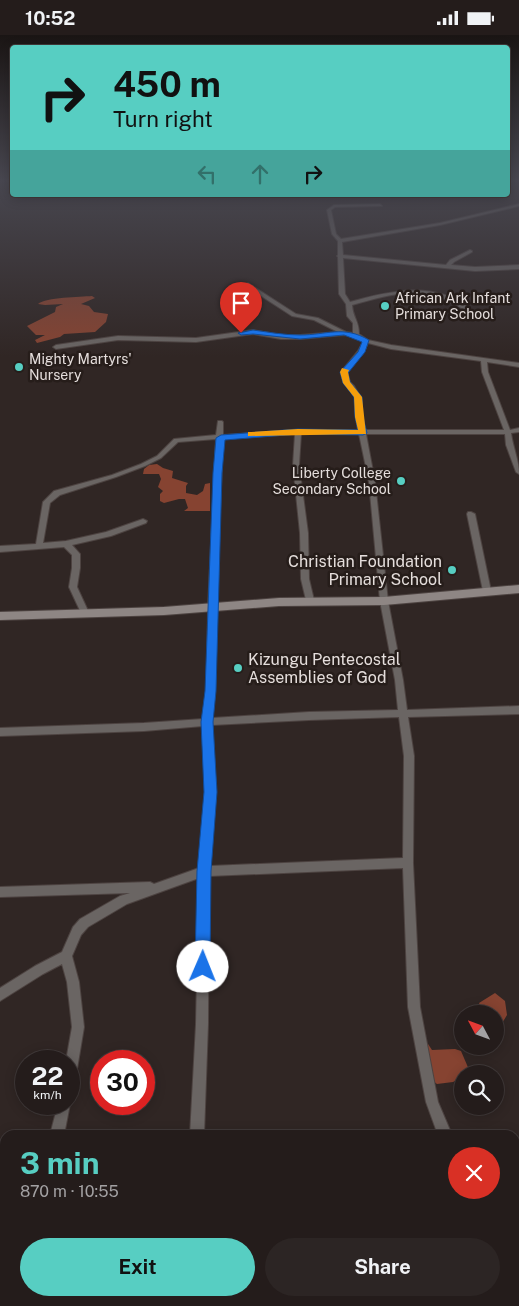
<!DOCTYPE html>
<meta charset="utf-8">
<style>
:root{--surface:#241c1b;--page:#2c2524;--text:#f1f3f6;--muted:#a3a1a3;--line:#413a3a;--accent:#57cec2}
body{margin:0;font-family:"Public Sans",sans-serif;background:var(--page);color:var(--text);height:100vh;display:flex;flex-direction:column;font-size:19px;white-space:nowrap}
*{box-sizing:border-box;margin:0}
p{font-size:16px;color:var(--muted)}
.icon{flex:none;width:28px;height:28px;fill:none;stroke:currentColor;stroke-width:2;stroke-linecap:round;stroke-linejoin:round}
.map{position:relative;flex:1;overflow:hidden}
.panel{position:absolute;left:0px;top:1095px;width:520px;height:176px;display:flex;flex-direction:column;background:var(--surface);border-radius:15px 15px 0 0;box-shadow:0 2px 12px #0003,0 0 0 1px var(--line)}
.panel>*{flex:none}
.top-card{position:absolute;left:10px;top:10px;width:500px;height:152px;border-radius:5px;box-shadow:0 2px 12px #0003,0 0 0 1px var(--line);background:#57cec2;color:#111;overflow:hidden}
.needle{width:32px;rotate:311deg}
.tools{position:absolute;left:454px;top:970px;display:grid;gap:10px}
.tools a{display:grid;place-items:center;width:50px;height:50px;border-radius:50%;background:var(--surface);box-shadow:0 2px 12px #0003,0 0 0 1px var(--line);font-size:25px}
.speed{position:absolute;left:15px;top:1015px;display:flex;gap:10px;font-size:25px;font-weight:700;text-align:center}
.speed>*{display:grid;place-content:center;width:65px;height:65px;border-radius:50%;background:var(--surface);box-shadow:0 2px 12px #0003,0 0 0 1px var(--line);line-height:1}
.speed small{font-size:12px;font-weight:400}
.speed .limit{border:8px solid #d22;background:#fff;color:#111}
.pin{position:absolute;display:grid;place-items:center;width:42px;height:42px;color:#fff;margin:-51px -21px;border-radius:50% 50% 50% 0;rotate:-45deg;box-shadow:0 0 5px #0007}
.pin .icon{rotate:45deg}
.me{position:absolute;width:55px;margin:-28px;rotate:1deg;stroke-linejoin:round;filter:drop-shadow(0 0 4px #0008)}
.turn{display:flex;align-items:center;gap:18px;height:105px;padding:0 20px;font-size:22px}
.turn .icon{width:65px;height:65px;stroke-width:2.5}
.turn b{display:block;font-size:35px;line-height:42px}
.lanes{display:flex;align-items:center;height:48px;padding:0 20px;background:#0003;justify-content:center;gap:25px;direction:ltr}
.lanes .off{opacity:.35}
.round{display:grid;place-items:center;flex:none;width:52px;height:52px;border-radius:26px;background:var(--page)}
.summary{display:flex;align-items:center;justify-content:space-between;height:85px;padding:0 20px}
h1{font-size:30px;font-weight:700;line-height:38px;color:var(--accent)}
.primary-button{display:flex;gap:10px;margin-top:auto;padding:10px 20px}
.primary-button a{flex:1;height:58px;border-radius:30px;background:var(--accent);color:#111;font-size:20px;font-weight:700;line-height:58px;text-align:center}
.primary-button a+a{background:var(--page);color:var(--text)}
.status{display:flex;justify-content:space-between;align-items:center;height:35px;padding:0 25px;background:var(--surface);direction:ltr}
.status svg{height:14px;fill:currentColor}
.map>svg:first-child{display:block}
.green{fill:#562d22}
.forest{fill:#864331}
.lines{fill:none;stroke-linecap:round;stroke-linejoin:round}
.street-casing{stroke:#4d4341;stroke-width:2}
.secondary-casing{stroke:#4d4341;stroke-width:2}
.street{fill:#6a6563;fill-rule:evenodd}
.secondary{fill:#8e8684;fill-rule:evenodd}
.route{fill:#1a73e8;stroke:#114b97}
.slow{fill:#f59e0b}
.poi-dot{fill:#57cec2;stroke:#261d1a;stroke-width:2}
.labels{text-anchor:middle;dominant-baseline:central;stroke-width:5;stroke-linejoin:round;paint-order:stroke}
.far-poi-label{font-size:14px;fill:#e5dedc;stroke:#261d1a;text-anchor:start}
.poi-label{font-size:16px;fill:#e5dedc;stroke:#261d1a;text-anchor:end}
</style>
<div class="status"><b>10:52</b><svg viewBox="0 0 49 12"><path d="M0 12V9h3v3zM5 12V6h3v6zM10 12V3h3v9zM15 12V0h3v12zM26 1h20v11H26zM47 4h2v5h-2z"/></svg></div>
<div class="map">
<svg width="519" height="1271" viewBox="0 0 519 1271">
<rect width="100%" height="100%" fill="#302624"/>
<path class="green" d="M519,1122V1244L515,1246V1124Z"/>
<g class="forest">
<path d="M92,261L95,263L81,269L89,271L94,277L108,279L106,287L95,297L64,299L60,302L37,308L35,305L45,300H36L27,291L55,277L56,272L63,269L45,270L38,269C46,262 80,262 92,261Z"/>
<path d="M157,429L163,433L173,436L172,443L188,448L186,451V458L197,460L203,456L205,449L210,448V476H184L188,473L185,464H179L164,468L160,466V459L163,456L158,452L161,444L159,439H143L144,434L149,430Z"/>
<path d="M495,958L505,966L507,980L495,1000V979H483L479,968Z"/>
<path d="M420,1004L428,1009L432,1015L455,1014L461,1016L470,1037L462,1039V1042L453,1047L437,1049L428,1042Z"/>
</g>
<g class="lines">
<defs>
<g id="street">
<path d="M380,169L382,171L335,172L331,175L336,199L341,204L440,188L519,169V171L440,190L342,207L343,220L446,230L450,225L470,215L472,216V217L454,227L451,230L475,232L519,230V234L475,236L343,223L345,259L350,267C389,256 436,245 470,274L465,275C453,268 439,261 425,258C404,255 373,264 352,270C353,283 359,286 359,299L368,305L391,310L519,328V332L487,327L488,337L510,395L519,393V397L511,398C513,413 519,425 519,439L516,437L506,410L505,399H366L375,447L388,566L403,645L407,675L519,671V679L408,682L414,721L413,828L420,972L438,1067L452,1100H438L426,1067L408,972L403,833L209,841L208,989L204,1100H190L196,989L199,843L127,869L88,892L81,900L72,921L79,947L84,992L75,1046L73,1050L69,1052V1026H66L72,992L67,947L62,929L43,939L0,966V953L35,931L62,917L73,892L80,884L120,861L130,858L0,862V852L150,847L154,849L199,833L206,757L203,691L144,696L0,701V693L144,688L203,684L207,656L208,572L216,404L178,407L161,423L145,431L116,442L60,460L50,468L43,508L66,506L106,497L143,484L147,486L146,488L111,501L72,510L80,519V533L77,552L89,578L88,580H82L69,552L72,533V520L64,512L0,517V511L36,509L43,467L54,456L112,440L141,429L157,421L174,404L216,400L218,386H222L223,387V400L298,395H358L356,382L355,363L349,353L344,348L341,337L358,316L363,307L354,301L344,300L300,304H281L253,299L196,307L118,305L56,314L53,312L56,310L118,301L196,303L253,295L281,300H300L338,297L314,285L292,281L246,251V249L248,248L296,279L318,283L346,297L353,298V288L347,281L346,269L339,259L338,222L337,221L338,220V206L332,199L327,175L334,170ZM368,308L391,314L481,326L482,337L504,395H365L362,382L361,363L354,351L350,347L347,337L363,318ZM295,399L293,430L300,498L301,544L306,565L310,568L314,565L309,544L308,498L299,430L301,399H359L369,447L380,566L395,645L398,675L309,677L212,683L215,656L216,572L223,404ZM399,682L404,721L403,823L210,831L216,757L212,690L309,685Z"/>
<path d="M468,477H471L475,479L491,556L487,559L483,556L467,479Z"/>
<path d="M69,1065L70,1069L64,1100H50L58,1069H69Z"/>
<path d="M15,1266H29L28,1271H14Z"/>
<rect x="183" y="1266" width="14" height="5"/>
<path d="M499,1266H513L514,1271H500Z"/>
</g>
<path id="secondary" d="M519,550V558L384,570L279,571L164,580L0,585V577L164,572L279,563L384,562Z"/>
</defs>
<use href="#street" class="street-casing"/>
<use href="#secondary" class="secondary-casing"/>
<use href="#street" class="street"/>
<use href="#secondary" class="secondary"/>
</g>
<linearGradient id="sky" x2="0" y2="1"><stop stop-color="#1a1514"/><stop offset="0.45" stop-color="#484750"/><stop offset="1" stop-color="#484750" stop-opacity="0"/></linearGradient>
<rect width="519" height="322" fill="url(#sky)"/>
<path class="route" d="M253,295C268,297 284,300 300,300C327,300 343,290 369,305L365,317L348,338L350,347L362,362L363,382L367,398L363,400L298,399L225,405L222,438L216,656L213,687L217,757L211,836L210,932L208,937L203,939L197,937L195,932L197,836L204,757L201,687L205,656L213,438L216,403L221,400L298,394L358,395L355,382L354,362L343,348L340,337L358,317L362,307L344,300L300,304L253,299L241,300L238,298Z"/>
<path class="slow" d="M342,333L349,335L348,337L350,347L362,362L366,399L248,401V397H251L298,394L358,395L355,382L354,362L343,348L340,337Z"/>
<g class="poi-dot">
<circle cx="385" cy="271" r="5"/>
<circle cx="19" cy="332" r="5"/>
<circle cx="401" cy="446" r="5"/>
<circle cx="452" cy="535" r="5"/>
<circle cx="238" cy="633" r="5"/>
</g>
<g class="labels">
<g class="far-poi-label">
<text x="395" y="263">African Ark Infant<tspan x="395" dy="16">Primary School</tspan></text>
<text x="29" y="324">Mighty Martyrs'<tspan x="29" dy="16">Nursery</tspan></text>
<text x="391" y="438" text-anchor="end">Liberty College<tspan x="391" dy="16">Secondary School</tspan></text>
</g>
<g class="poi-label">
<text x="442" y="526">Christian Foundation<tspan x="442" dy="18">Primary School</tspan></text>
<text x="248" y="624" text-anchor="start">Kizungu Pentecostal<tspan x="248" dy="18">Assemblies of God</tspan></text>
</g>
</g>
</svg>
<div class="tools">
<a><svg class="needle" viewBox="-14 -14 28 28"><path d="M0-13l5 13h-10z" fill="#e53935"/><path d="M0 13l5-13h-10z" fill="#a3a1a3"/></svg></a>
<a><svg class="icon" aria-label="search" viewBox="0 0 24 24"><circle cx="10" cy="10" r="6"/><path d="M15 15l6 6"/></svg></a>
</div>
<div class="speed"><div>22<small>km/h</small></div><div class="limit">30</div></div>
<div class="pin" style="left:241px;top:298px;background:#d93025"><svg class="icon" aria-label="arrive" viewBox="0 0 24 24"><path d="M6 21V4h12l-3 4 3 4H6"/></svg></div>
<svg class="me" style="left:203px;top:932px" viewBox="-20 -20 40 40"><circle r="19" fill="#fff"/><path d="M0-13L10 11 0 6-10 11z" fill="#1a73e8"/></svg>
<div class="top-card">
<div class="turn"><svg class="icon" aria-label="right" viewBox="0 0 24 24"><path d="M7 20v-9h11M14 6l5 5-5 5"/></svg><div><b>450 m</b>Turn right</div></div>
<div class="lanes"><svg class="icon off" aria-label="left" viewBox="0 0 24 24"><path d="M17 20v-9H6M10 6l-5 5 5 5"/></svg><svg class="icon off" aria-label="ahead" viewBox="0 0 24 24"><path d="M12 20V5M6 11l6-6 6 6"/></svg><svg class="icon" aria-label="right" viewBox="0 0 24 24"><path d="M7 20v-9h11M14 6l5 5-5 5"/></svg></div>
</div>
<section class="panel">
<div class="summary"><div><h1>3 min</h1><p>870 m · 10:55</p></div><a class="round" style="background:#d93025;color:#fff"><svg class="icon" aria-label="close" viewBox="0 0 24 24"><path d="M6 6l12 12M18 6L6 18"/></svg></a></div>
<div class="primary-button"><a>Exit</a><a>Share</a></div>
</section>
</div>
